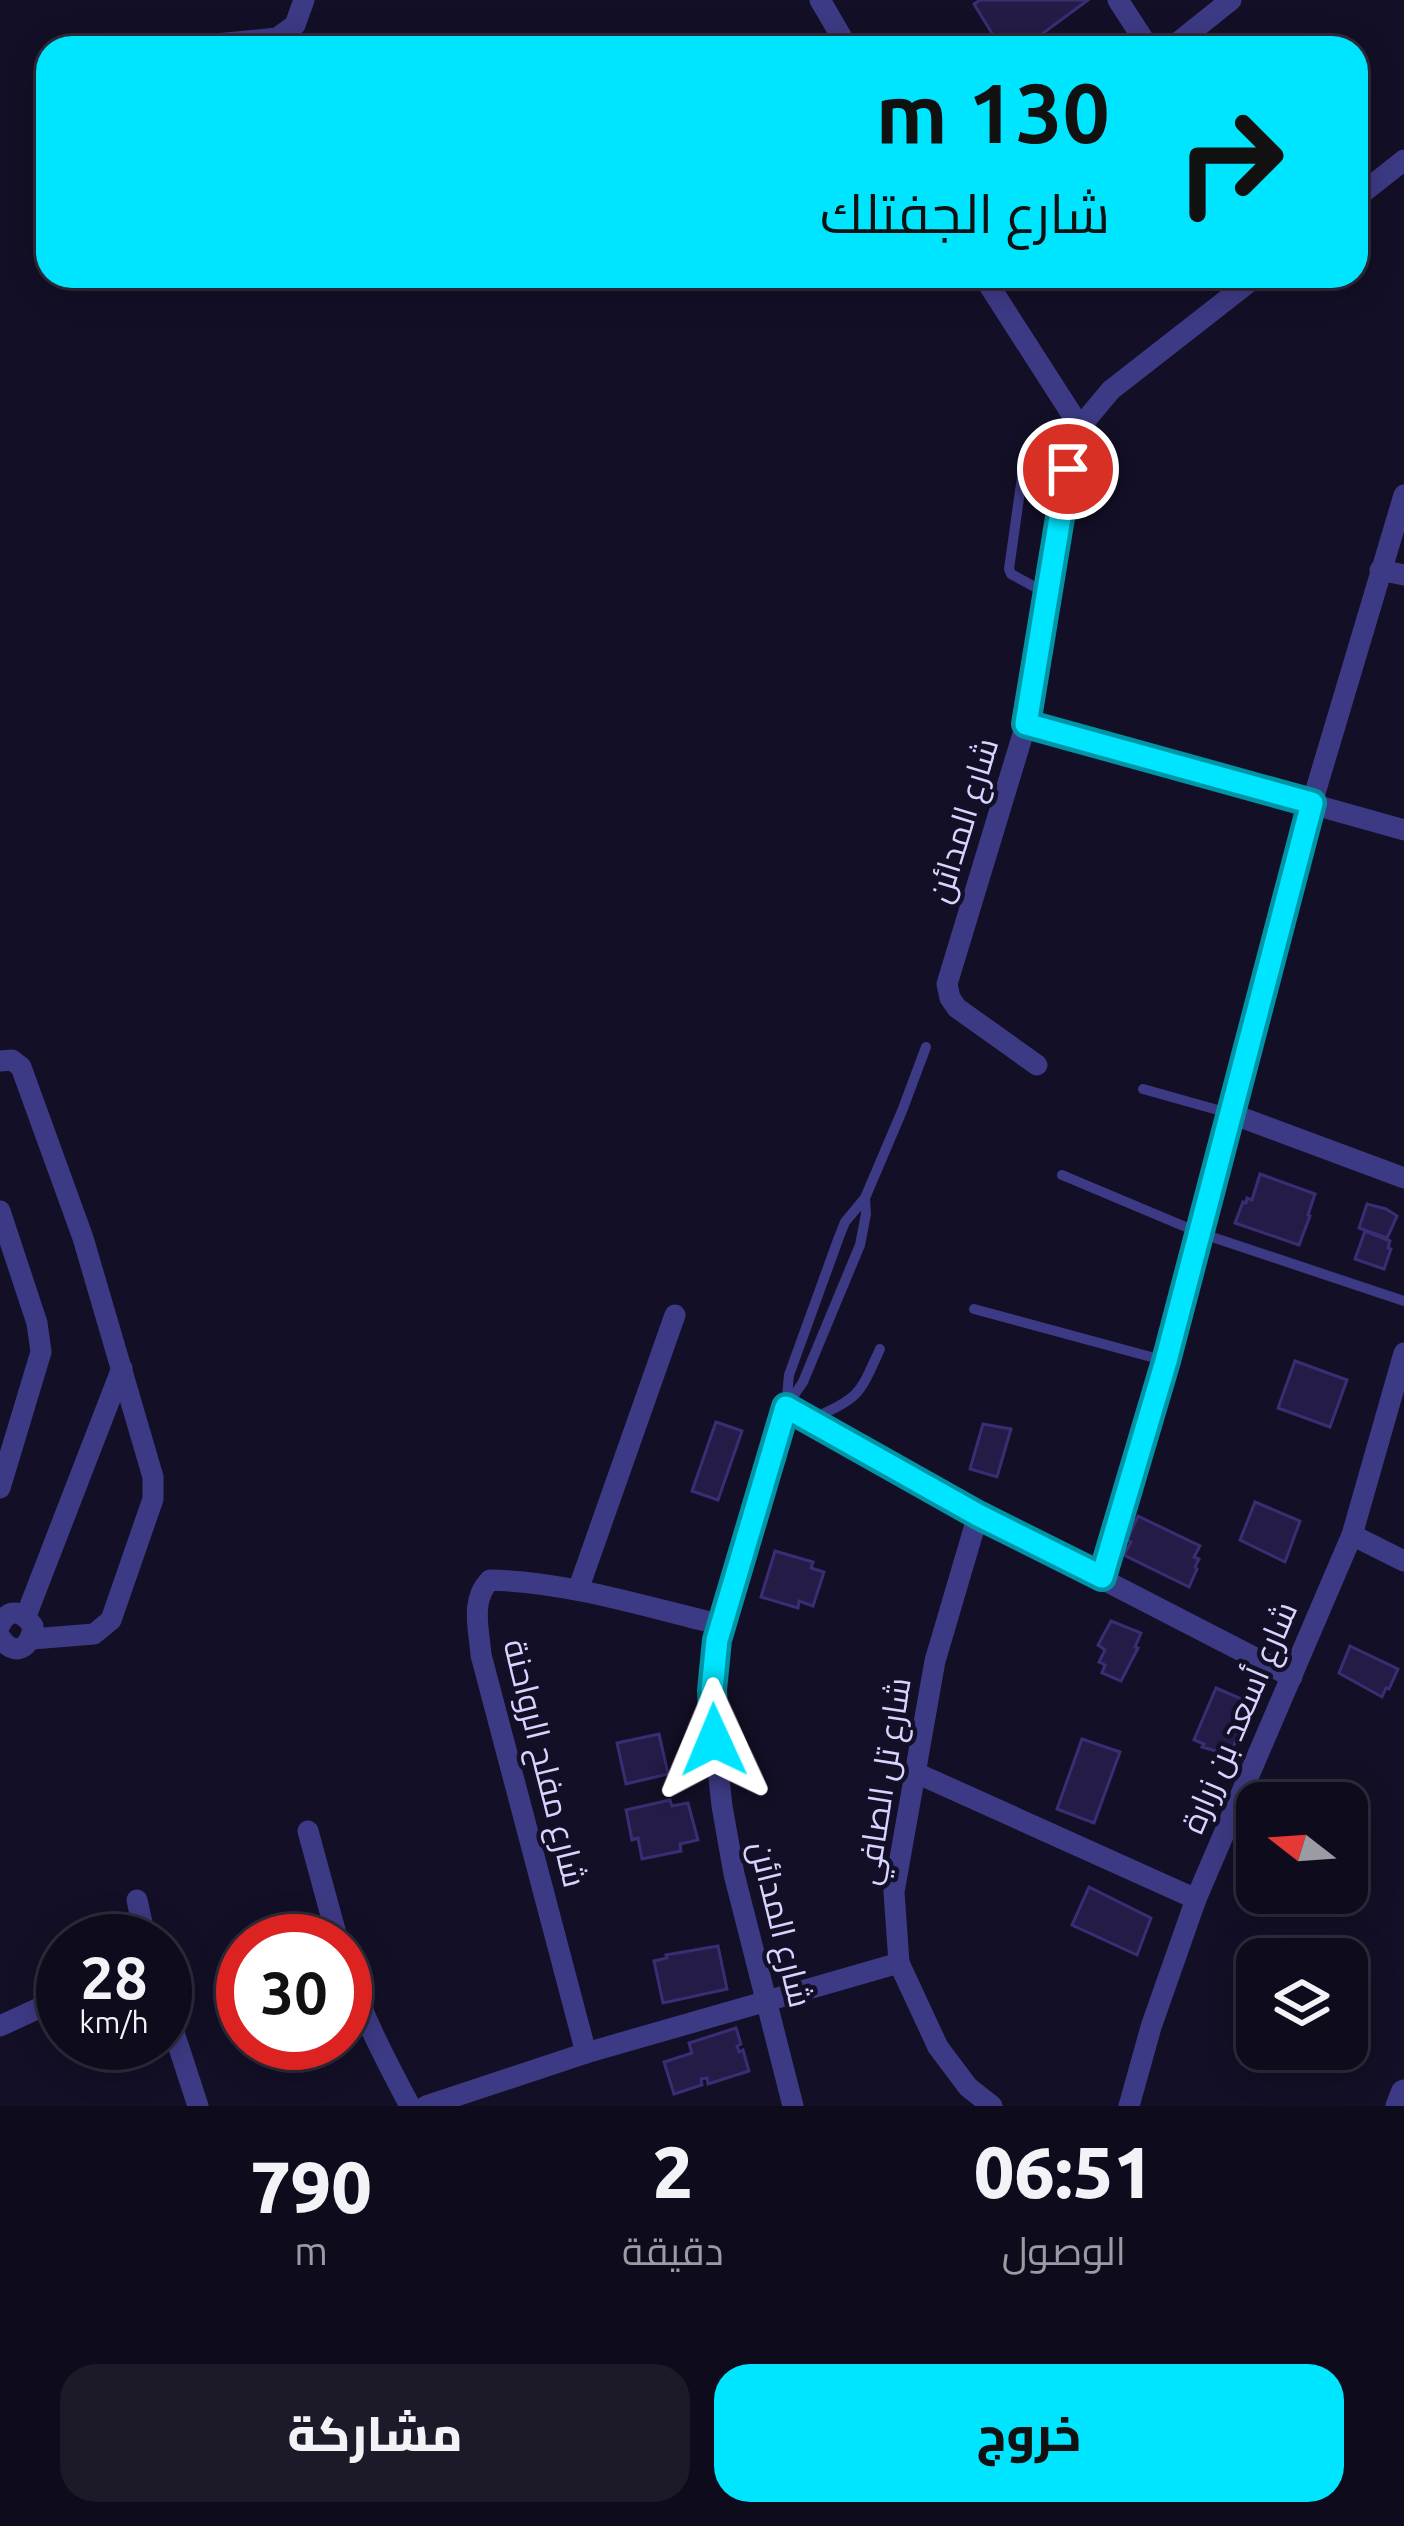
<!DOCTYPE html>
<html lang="ar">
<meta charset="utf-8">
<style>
:root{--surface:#0e0b1c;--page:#1c1929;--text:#f1f3f6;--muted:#9b9ba3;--line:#2e2b3b;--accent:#00e5ff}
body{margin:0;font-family:Ubuntu,Cairo,sans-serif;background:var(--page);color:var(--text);direction:rtl;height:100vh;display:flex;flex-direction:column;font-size:45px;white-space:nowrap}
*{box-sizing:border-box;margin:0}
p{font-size:39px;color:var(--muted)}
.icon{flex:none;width:66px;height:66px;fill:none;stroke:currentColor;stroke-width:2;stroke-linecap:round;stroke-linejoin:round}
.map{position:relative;height:2106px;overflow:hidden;direction:ltr}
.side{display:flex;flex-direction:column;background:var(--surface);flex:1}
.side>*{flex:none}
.hud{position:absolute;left:36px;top:36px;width:1332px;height:252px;border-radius:36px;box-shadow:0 6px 30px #0003,0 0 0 3px var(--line);direction:rtl;background:#00e5ff;color:#111;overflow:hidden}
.needle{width:78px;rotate:287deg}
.fabs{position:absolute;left:1236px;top:1782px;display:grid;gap:24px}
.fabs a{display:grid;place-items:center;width:132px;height:132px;border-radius:24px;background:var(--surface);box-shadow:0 6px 30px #0003,0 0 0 3px var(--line);font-size:60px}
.speed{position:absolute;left:36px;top:1914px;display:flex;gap:24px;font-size:60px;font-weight:700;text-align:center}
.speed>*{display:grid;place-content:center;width:156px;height:156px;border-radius:50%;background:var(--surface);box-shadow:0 6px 30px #0003,0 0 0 3px var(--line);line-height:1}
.speed small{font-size:30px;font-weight:400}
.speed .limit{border:18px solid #d22;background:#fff;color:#111}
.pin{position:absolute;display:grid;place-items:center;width:102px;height:102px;color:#fff;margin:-51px;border:6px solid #fff;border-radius:50%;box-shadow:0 3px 12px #0007}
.me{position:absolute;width:132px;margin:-66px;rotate:359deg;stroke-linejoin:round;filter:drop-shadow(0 0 9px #0008)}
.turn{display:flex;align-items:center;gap:42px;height:252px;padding:0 60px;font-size:54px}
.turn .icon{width:156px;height:156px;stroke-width:2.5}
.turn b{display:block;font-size:84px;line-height:102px}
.eta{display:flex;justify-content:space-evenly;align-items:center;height:204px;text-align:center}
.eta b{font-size:72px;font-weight:800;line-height:84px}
.action{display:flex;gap:24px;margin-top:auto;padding:24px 60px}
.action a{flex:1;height:138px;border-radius:36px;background:var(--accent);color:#111;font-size:48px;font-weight:800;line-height:138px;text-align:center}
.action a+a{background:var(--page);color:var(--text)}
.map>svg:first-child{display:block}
.building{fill:#241b47;stroke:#3b2d73;stroke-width:3}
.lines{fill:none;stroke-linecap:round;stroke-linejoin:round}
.service{stroke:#3d3a85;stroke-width:10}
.minor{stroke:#3d3a85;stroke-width:21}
.tertiary{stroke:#3d3a85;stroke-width:27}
.route-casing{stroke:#0095a6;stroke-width:30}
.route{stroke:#00e5ff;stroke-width:21}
.labels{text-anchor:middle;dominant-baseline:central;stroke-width:9;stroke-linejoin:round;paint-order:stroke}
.street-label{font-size:33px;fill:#d9d4ff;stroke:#130f26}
</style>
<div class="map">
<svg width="1404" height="2106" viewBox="0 0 1404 2106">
<rect width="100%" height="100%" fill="#130f26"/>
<g class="building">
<path d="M980,0H1088L1023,48H1001L974,4Z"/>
<path d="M1260,1174L1315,1194L1308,1215L1310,1216L1299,1245L1235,1223L1243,1202L1246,1203L1247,1198L1252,1200Z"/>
<path d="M1367,1204L1386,1209L1397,1216L1387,1238L1359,1228Z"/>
<path d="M1365,1231L1390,1241L1388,1248L1391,1249L1384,1269L1355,1259Z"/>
<path d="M1295,1361L1347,1380L1330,1427L1278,1408Z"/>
<path d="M716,1422L742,1431L718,1500L692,1491Z"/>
<path d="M983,1424L1011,1429L997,1477L970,1469Z"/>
<path d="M1255,1502L1300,1521L1285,1562L1240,1540Z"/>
<path d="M1138,1516L1200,1546L1194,1557L1199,1559L1195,1567L1197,1569L1189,1587L1124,1555L1131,1542L1127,1540Z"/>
<path d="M775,1551L813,1562L811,1568L824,1572L813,1606L799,1601L798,1608L761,1597Z"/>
<path d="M1111,1621L1141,1633L1135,1647L1138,1648L1121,1681L1102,1673L1105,1665L1099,1662L1105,1650L1098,1645Z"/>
<path d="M1350,1646L1398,1669L1389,1689L1386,1688L1382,1697L1339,1673Z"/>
<path d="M1216,1688L1251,1703L1230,1755L1202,1747L1204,1744L1194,1740Z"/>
<path d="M659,1734L668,1774L626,1784L617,1743Z"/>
<path d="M1082,1739L1120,1752L1094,1823L1057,1809Z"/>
<path d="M670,1800L672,1806L688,1803L698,1840L680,1844L681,1851L642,1859L638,1838L632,1840L626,1810Z"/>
<path d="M1089,1887L1151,1918L1137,1955L1072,1925Z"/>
<path d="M718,1946L727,1989L663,2003L654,1961L667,1958L666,1955Z"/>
<path d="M736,2028L741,2044L737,2046L739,2052L743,2050L749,2071L708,2084L707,2078L701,2079L702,2085L674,2094L664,2062L692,2053L689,2043Z"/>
</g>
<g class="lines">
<g class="service">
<path d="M1046,593L1011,574L1009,569L1023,470L1032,464L1068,469"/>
<path d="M1143,1089L1232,1114"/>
<path d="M1062,1175L1200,1233L1404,1301"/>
<path d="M974,1309L1166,1361"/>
<path d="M786,1407L789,1375L839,1237L845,1222L865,1198L902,1111L926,1047"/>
<path d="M786,1407L803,1382L860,1245L866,1214L865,1198"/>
<path d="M812,1419C861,1396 858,1397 880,1349"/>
</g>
<g class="minor">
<path d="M820,0L848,48"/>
<path d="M1118,0L1149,48"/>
<path d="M174,48L277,38L295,25L304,0"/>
<path d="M1171,48L1231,0"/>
<path d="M1356,198L1404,160"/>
<path d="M983,276L1080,427"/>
<path d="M1380,570L1404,575"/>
<path d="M1026,724L1404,830"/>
<path d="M0,1061L12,1060L21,1067L83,1238L153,1477V1499L111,1620L94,1634L32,1639"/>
<path d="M1037,1065L957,1008L950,998L947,984L1026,724L1071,455L1080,427L1111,390L1257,276"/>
<path d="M1232,1114L1404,1178"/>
<path d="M0,1211L37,1323L41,1352L0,1488"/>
<path d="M978,1515L935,1661L894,1892L899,1963L938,2047L968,2087L992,2106"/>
<path d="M1352,1535L1404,1561"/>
<path d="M1102,1577L1166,1361L1312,803L1404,495"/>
<path d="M578,1590L675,1315"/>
<path d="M26,1616L122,1368"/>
<path d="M0,1625C10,1606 23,1612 33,1626C31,1649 14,1658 0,1637"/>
<path d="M914,1772L1196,1899"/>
<path d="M308,1831L338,1941"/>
<path d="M137,1900L146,1941"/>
<path d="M345,1963C361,2013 385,2059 410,2106"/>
<path d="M165,2005L198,2106"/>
<path d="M0,2026L63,1997"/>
<path d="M586,2053L481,1655C479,1629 470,1600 490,1580C569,1582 646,1607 722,1625"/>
<path d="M426,2106L586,2053L899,1963"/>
<path d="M793,2106L734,1874L722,1806L712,1715L717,1640L786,1407L978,1515L1292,1677"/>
<path d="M1129,2106L1151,2027L1196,1899L1352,1535L1404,1353"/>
</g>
<path class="tertiary" d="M1399,2106L1404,2093"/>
</g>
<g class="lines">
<defs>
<path id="route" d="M714,1740L712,1690L717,1640L786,1407L978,1515L1102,1577L1166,1361L1312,803L1026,724L1068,469"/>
</defs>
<use href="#route" class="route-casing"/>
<use href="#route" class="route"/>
</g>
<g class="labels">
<g class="street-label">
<text transform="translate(962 820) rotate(-73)">شارع المدائن</text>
<text transform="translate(1238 1717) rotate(-67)">شارع أسعد بن زرارة</text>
<text transform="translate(546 1763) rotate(76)">شارع مفلح الرواحنة</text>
<text transform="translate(882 1781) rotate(-81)">شارع تل الصافي</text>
<text transform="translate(782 1924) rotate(76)">شارع المدائن</text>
</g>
</g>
</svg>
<div class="fabs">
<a><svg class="needle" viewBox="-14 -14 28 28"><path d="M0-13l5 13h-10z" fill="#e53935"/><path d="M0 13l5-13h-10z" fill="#9b9ba3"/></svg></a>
<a><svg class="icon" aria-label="layers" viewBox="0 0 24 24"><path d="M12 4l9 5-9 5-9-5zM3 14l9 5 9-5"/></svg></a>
</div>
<div class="speed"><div>28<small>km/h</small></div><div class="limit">30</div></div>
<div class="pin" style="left:1068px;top:469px;background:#d93025"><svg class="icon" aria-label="arrive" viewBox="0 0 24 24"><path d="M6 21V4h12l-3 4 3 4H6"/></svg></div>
<svg class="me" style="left:714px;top:1740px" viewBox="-20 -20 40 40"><path d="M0-17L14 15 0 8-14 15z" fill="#00e5ff" stroke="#fff" stroke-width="4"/></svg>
<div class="hud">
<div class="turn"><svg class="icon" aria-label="right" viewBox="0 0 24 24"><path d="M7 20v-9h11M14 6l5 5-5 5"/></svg><div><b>130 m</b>شارع الجفتلك</div></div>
</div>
</div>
<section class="side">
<div class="eta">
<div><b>06:51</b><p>الوصول</p></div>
<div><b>2</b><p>دقيقة</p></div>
<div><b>790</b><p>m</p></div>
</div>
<div class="action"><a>خروج</a><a>مشاركة</a></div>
</section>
